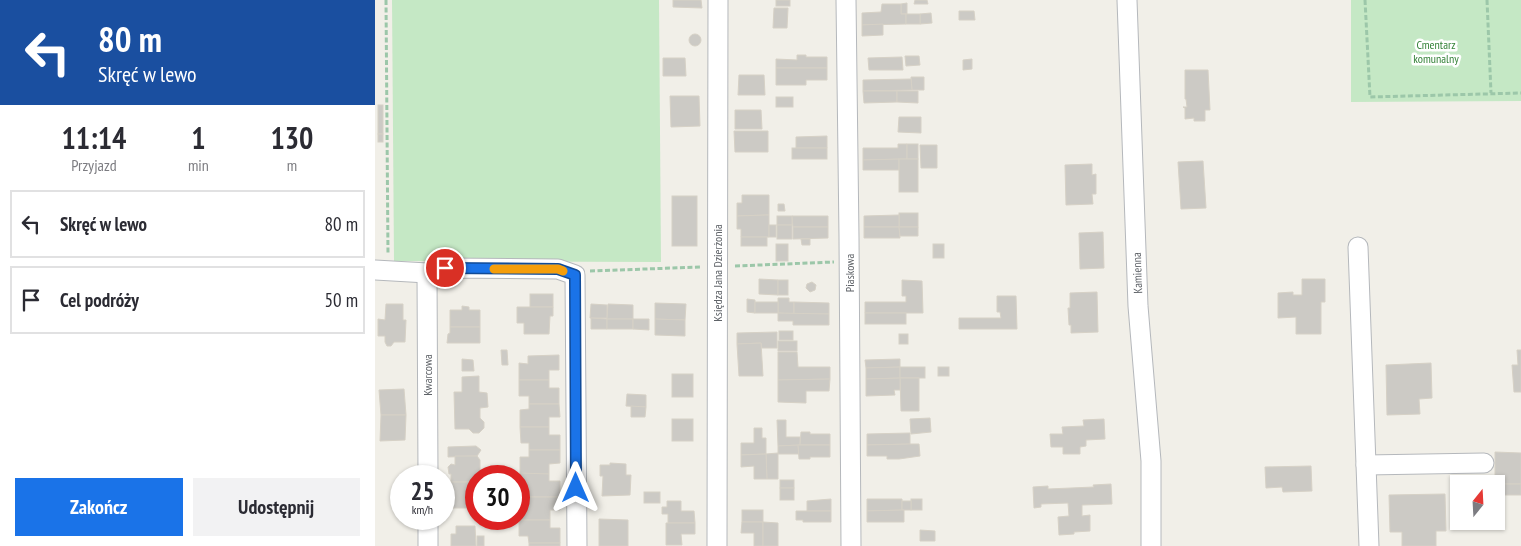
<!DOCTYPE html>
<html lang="pl">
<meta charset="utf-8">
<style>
:root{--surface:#fff;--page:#f2f2f3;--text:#2b2b33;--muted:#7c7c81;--line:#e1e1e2;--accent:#1a73e8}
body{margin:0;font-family:"PT Sans Narrow",sans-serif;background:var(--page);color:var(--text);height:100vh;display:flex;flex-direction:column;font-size:19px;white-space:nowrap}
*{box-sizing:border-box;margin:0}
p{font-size:16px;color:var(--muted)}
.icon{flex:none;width:28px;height:28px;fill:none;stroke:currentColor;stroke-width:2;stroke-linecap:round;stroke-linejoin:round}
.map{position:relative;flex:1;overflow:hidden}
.panel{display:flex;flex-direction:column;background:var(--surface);width:375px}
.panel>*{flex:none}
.top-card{background:#1a4fa0;color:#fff;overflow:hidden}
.needle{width:32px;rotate:18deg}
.buttons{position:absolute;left:1075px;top:475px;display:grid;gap:10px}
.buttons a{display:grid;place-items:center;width:55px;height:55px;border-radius:0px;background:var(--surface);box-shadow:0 1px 4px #0004;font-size:25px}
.speed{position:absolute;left:15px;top:465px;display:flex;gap:10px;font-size:25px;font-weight:700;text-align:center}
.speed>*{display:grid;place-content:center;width:65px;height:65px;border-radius:50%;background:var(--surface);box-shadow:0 1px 4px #0004;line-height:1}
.speed small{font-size:12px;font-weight:400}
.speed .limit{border:8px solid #d22;background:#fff;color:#111}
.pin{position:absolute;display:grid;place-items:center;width:42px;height:42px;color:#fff;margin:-21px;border:2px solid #fff;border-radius:50%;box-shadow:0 1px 5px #0007}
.me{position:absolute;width:55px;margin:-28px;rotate:0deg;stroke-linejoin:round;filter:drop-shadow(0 0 4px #0008)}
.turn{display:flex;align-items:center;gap:18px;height:105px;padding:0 15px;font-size:22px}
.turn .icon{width:65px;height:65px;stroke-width:2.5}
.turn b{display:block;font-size:35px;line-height:42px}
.eta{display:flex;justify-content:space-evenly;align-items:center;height:85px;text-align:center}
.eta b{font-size:30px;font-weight:800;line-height:35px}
.cta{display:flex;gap:10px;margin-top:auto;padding:10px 15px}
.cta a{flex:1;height:58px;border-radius:0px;background:var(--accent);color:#fff;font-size:20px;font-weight:800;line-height:58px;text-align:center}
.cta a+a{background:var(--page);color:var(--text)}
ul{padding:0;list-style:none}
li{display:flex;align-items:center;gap:15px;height:68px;margin:0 10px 8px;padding:0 5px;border:2px solid var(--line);border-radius:0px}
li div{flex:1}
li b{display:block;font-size:19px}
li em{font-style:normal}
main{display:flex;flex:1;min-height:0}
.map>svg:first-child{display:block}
.green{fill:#c5e8c5}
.building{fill:#cccac5;stroke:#d6d1c6}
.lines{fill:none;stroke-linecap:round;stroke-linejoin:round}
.minor-casing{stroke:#b5b8bc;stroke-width:21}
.path{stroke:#9cc7a9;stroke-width:3;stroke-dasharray:5 2.5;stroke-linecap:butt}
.minor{stroke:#fff;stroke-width:19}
.route-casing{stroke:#114b97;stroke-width:12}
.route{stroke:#1a73e8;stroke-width:9}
.slow{stroke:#f59e0b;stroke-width:9}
.labels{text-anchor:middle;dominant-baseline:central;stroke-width:5;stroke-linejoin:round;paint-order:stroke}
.park-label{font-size:12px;fill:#348238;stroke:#fff}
.street-label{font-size:12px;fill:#5f6368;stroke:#fff}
</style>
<main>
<section class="panel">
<div class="top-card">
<div class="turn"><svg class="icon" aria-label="left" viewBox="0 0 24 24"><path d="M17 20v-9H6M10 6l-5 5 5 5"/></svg><div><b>80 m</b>Skręć w lewo</div></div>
</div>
<div class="eta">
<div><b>11:14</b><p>Przyjazd</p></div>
<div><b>1</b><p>min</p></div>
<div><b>130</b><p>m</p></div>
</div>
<ul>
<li><svg class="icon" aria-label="left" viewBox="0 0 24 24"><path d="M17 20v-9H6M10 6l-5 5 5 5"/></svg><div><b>Skręć w lewo</b></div><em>80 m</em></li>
<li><svg class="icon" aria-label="arrive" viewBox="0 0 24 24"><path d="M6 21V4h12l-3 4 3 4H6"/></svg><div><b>Cel podróży</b></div><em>50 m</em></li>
</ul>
<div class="cta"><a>Zakończ</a><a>Udostępnij</a></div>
</section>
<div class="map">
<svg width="1146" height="546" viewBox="0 0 1146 546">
<rect width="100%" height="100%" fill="#f1efe8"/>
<g class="green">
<path d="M17,0H284L286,262L19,261Z"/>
<path d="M976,0H1146V101L976,102Z"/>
</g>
<g class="building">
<path d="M298,0H326L327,8L298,7Z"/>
<rect x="401" y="0" width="14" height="6"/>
<path d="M540,0H552L553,4H539Z"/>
<path d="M532,3V14H526V4Z"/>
<path d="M507,4H526V14H531V24L487,25V13L506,12Z"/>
<path d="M399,8H413L412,28H398Z"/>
<path d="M584,11H599L600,20H584Z"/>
<path d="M556,13L557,23L545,24V14Z"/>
<rect x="531" y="14" width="14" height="10"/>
<path d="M508,24V35L487,36V25Z"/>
<circle cx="320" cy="40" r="6"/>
<path d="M422,55H431V57H452V68H401V59L422,60Z"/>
<path d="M530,56H544L545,65L531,66Z"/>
<path d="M527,57L528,70H494L493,58Z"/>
<path d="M288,58H310L311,76H288Z"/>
<path d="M597,59V69L588,70V60Z"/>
<path d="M401,68H452V80H431V85H401Z"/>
<path d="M810,70H833L835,110H830V121H819V118L810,119V108L808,107H812L811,99H810Z"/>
<path d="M364,75H389L390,95H363Z"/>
<path d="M536,77H549V90H537Z"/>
<path d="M536,79L537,90L488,91V80Z"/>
<path d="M488,91H522V102L489,103Z"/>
<path d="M522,91H543V103L522,102Z"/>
<path d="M295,96H324L325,126L296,127Z"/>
<rect x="401" y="97" width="17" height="10"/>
<rect x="3" y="105" width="5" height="29"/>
<path d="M360,110H386L387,129H360Z"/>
<path d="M524,117H546V133L523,132Z"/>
<path d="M359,131H393V152H360Z"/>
<rect x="3" y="134" width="5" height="8"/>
<path d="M452,136V148H421V137Z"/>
<path d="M523,144H532V159L488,160V148H523Z"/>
<rect x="532" y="144" width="11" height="15"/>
<path d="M545,145H562V168H546Z"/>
<rect x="417" y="148" width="35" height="11"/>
<path d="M524,159V170H488V160Z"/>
<rect x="524" y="159" width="19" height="33"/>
<path d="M828,161L831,208L806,209L803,162Z"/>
<path d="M717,164V175L721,174V194H717L718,204L691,205L690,165Z"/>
<path d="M367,195H394V215L362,216V203H367Z"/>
<rect x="297" y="196" width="25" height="50"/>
<path d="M403,204H409L410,211H403Z"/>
<rect x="524" y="213" width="19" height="14"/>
<path d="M391,215H394V237H366V229H362V216Z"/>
<path d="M524,215V227H489V216Z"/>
<rect x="402" y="216" width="15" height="9"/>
<path d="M417,216H453V227H418Z"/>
<rect x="394" y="225" width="7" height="12"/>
<rect x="402" y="225" width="15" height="14"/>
<path d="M418,227H453V238L418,239Z"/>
<path d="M489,227H524L525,238H489Z"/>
<path d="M524,227H543V236H525Z"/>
<path d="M728,232L729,268L705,269L704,233Z"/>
<rect x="366" y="237" width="26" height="9"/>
<path d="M426,239H435V245H427Z"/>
<rect x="401" y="244" width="12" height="17"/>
<rect x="558" y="244" width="11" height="14"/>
<path d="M384,279L403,280V295L384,294Z"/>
<path d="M927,279H950V302H946V334H921V317L903,318V293L918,292V295H927Z"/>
<rect x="403" y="280" width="10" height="15"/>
<path d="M527,280L547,281L548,313H490V302H531V296H527Z"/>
<path d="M437,282L441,285L440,290L435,292L431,288L432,284Z"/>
<path d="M722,292L723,332L696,333V325H694L693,308H695V293Z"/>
<rect x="155" y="294" width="23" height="13"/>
<path d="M622,296H641L642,329H584V318H626L625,312H622Z"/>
<path d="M403,298H414V302H419V314L403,313Z"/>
<path d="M372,299L380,300V313L372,312Z"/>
<rect x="380" y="302" width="23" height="11"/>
<path d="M419,302L454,303V314H419Z"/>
<path d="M280,303L311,304L310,320L280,319Z"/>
<path d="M11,304H28V320H31L30,342H19L16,346H12L10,342V336H3V319L10,320Z"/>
<path d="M216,304L232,305V318H215Z"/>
<path d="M233,304L258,305V319H232Z"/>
<path d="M87,306L94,307V310H105V327H75V310H87Z"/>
<path d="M142,307H178V316H175L174,334H149V323H142Z"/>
<path d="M403,313L454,314V325H418V321H403Z"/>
<rect x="490" y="313" width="41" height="11"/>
<path d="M216,318L232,319V329H216Z"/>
<rect x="232" y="319" width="26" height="10"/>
<path d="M258,319H274V330L258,329Z"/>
<path d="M280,319L310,320V336L280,335Z"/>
<path d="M75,327H105V343H72L73,334L75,333Z"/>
<rect x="404" y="331" width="14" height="9"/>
<path d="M402,332V348H387L386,343L362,344V333Z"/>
<rect x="524" y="334" width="9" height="10"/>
<rect x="403" y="341" width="19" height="10"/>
<path d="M386,343L388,376H364L362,344Z"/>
<path d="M126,350H132L133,365H127Z"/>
<path d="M1142,350H1146V392H1139L1137,365H1143Z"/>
<path d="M403,352H422L423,367H455V379L403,380Z"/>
<path d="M184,355V370H174V380H144V363L153,364V356Z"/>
<path d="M87,359L98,360L99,371H87Z"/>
<path d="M525,359V367L491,368L490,360Z"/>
<path d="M1056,363L1057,398L1044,399L1045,414L1012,415L1011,365Z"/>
<path d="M525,367V378L491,379V368Z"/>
<rect x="525" y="367" width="25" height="11"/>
<rect x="563" y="367" width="11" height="9"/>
<rect x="297" y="374" width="21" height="23"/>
<path d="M104,376V392L112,393L113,407L105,408V418L109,422V428L104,433H98L94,429H80L79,392H87V377Z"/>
<path d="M525,378H544V411H526Z"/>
<path d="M525,378V390H519L520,395L491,396V379Z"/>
<path d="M455,379L454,391H431V403L403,402V380Z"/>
<path d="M144,380H174V388H184V404H154V396H144Z"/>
<path d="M29,389L31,415H6L4,390Z"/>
<path d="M252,394L271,395V407L251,406Z"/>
<path d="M154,404H184L185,417H174V427H145V410L154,409Z"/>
<path d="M256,406L271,407L270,417H256Z"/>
<path d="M6,415H31L30,440L5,441Z"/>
<path d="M555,418L556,432L536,434L535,419Z"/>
<rect x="297" y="419" width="21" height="22"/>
<path d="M729,419L730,439L711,440V446L705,447V454H688V447H676L675,434H688L687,427L709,426L708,420Z"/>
<path d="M402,420H411V437H425V445L403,446Z"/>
<path d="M145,427H174V435H185V450H154V443H146Z"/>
<path d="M379,428H387V438H391V454L366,455V443H379Z"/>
<path d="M426,432H435V434H455V445H425Z"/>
<path d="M535,433V444L492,445V434Z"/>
<path d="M535,444H544L545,456L524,459H512V456H492V445Z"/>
<path d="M423,445L424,454H403V446Z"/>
<path d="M423,445H455V457H435V459H424Z"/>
<path d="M101,446L106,450L102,456L73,457V447Z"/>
<path d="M154,450H185V463L174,464V474H145V457H154Z"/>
<path d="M1120,452L1146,453V484H1120Z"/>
<path d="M403,453V479H392L391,454Z"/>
<path d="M391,454L392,479H379V466L366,467V455Z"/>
<path d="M80,456H102L105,460V476H101V482H76V474H74L73,467L76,464L80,465Z"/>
<path d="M235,463L251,464V475H256L255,495L227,496L228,476H225V465H235Z"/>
<path d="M936,466L937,491L908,492L907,487L891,488L890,467Z"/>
<path d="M145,473L174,474V481H185V497H153V489H145Z"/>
<rect x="405" y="480" width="14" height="8"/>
<rect x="76" y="482" width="25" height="26"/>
<path d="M736,484L737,504L707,505V516L715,515V531L699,532V534L684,535L683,517L694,516L693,503L666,504V507L659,508L658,487L673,486V489L719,487L718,485Z"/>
<rect x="1125" y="484" width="21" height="11"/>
<rect x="405" y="488" width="14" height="12"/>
<rect x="269" y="492" width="16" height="11"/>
<path d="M1070,494L1071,531H1061V546H1027V532H1015L1014,495Z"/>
<path d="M153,497H185V510H175V520H144V503H153Z"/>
<path d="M456,499V511H432V501Z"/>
<path d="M492,499H527V510L492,511Z"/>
<rect x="536" y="499" width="11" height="11"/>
<path d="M292,501H306V511H319L320,523H293V514H287V507H292Z"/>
<rect x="527" y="501" width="9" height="9"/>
<rect x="367" y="510" width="21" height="12"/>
<path d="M527,510H529V522H492V511Z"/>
<path d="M421,511H456V522H428V520H421Z"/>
<path d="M224,519L253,520V546H224Z"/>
<path d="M144,520H175V528H185V543H154L153,536H144Z"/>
<path d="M367,522H388V546H379V533H366Z"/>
<path d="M388,522L403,523V546H388Z"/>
<path d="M291,523H320V534H306L307,545H291Z"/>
<path d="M81,526H100L101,546H76V534H81Z"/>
<path d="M545,530L560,531V541H545Z"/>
<rect x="102" y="536" width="7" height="10"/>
<rect x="154" y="543" width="31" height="3"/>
</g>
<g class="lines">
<defs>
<g id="minor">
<path d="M471,0L474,237L476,546"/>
<path d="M752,0L763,306L776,461V546"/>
<path d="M983,247L994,546"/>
<path d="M0,270L52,273L69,268L183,269L200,275L202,546"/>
<path d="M52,273L53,476"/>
<path d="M991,465L1109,463"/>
<path d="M53,519V546"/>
<path d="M342,546L343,0"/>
</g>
</defs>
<use href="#minor" class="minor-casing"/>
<g class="path">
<path d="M11,0L13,255"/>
<path d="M990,0L995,97L1146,93"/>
<path d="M1112,0L1116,93"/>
<path d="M360,266L459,262"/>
<path d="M215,271L326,267"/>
</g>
<use href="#minor" class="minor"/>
</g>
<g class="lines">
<defs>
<path id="route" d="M70,268L183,269L200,275L201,488"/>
</defs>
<use href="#route" class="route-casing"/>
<use href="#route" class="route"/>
<path class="slow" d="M119,269H183L188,271"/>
</g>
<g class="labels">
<g class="park-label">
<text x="1061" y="44">Cmentarz<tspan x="1061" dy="14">komunalny</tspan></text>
</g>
<g class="street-label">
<text transform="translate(342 273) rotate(-90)">Księdza Jana Dzierżonia</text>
<text transform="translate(474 273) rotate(-90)">Piaskowa</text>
<text transform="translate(762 273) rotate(-92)">Kamienna</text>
<text transform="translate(52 375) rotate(-90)">Kwarcowa</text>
</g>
</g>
</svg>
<div class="buttons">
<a><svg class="needle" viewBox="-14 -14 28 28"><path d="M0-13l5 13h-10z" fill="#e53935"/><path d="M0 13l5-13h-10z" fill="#7c7c81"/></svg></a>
</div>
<div class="speed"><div>25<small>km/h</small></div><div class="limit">30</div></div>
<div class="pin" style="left:70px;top:268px;background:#d93025"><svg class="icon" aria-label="arrive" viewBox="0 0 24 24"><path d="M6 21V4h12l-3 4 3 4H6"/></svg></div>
<svg class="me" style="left:201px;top:488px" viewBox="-20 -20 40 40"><path d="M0-17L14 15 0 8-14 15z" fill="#1a73e8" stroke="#fff" stroke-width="4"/></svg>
</div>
</main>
